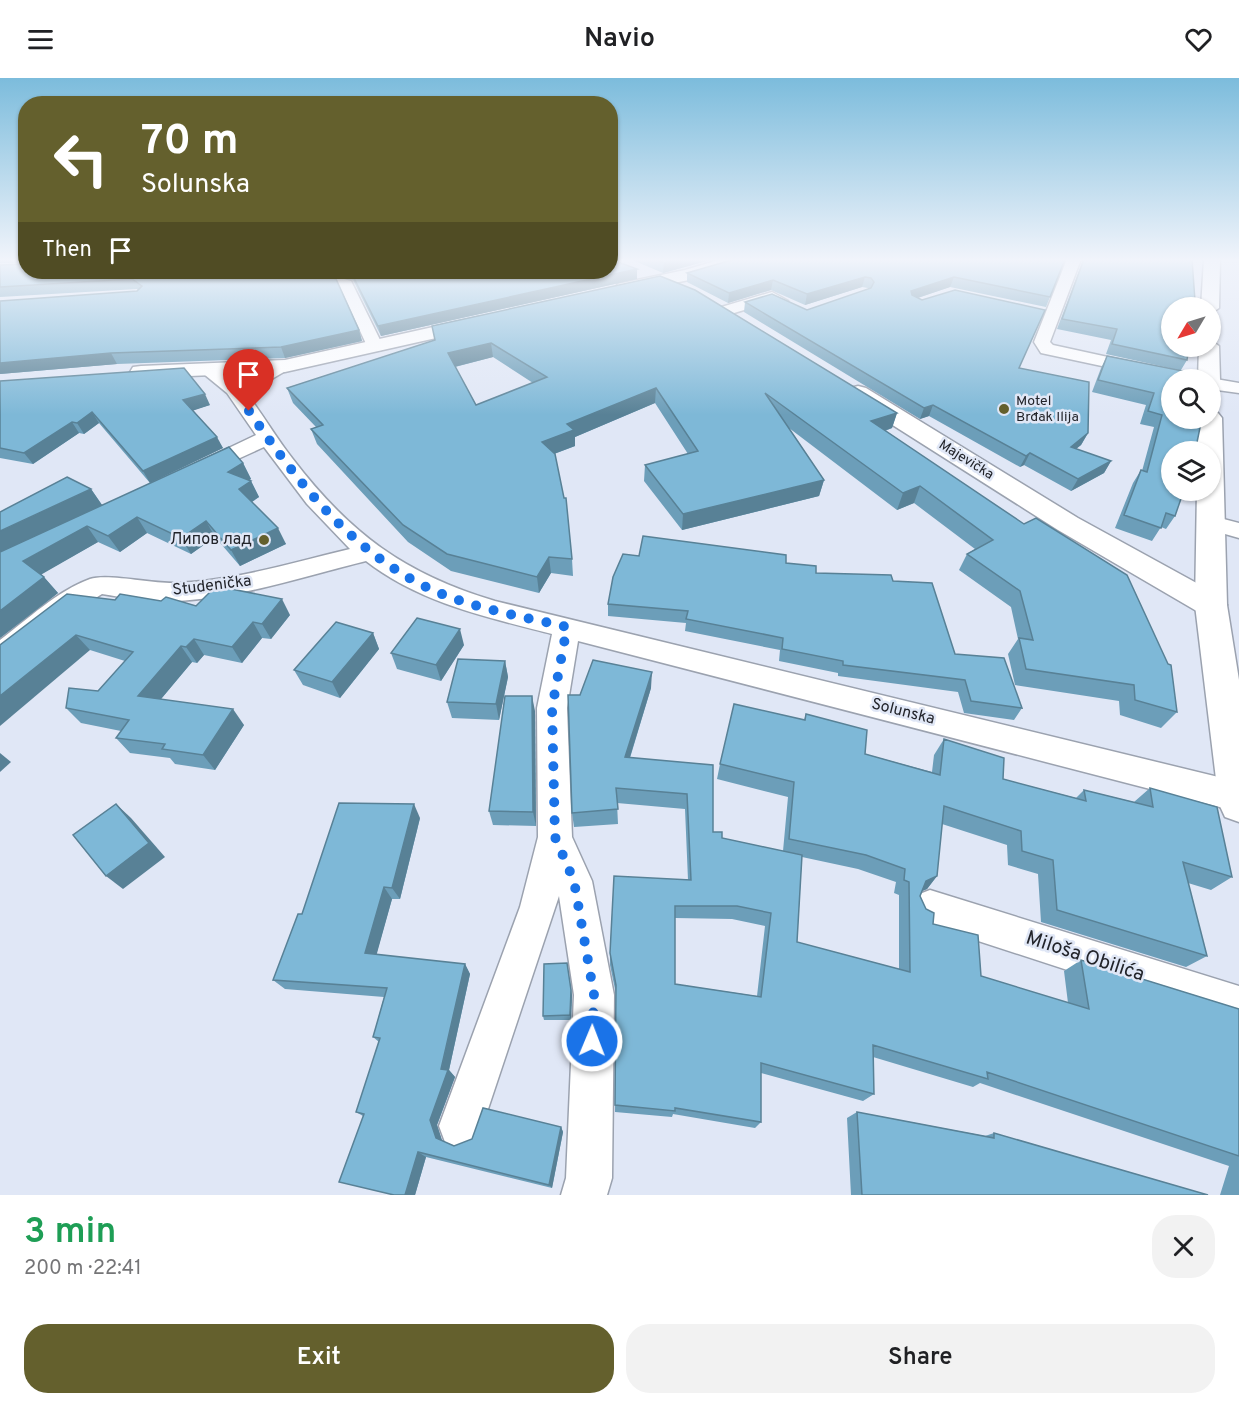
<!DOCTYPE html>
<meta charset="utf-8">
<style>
:root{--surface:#fff;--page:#f2f2f2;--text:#202124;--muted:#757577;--accent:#64602d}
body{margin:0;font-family:Overpass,sans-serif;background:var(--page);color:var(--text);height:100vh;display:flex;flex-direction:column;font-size:22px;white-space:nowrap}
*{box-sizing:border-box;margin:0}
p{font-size:20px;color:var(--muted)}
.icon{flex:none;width:33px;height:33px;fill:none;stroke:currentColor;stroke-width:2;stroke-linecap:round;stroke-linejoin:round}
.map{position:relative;height:1117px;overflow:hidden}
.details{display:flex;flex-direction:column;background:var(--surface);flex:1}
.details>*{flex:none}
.guide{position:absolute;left:18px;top:18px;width:600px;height:183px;border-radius:24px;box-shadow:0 2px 4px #0004;background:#64602d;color:#fff;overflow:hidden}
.needle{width:39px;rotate:232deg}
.fabs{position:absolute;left:1161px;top:219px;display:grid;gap:12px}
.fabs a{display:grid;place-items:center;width:60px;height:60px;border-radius:50%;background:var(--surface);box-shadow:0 2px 4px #0004;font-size:30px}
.pin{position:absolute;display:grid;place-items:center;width:51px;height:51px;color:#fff;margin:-62px -26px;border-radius:50% 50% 50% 0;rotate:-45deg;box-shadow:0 0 6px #0007}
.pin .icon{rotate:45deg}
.me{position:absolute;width:66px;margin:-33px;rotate:1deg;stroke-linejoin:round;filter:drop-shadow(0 0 4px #0008)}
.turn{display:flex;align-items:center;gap:21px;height:126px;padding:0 24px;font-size:27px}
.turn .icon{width:78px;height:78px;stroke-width:2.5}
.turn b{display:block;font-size:42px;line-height:51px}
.then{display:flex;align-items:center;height:57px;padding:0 24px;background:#0003;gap:12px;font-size:22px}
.round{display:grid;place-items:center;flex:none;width:63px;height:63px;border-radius:24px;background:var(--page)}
.summary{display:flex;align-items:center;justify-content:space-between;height:102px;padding:0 24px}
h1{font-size:36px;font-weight:600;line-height:45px;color:#1e9e55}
.action{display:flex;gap:12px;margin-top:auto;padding:12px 24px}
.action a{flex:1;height:69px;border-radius:24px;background:var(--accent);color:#fff;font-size:24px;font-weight:600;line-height:69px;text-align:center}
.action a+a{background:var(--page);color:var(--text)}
header{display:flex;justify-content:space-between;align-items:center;height:78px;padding:0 24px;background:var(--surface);font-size:27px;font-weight:600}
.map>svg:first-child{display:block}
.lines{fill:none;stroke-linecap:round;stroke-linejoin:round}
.minor-casing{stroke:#9ba2af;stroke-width:3}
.tertiary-casing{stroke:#9ba2af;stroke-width:3}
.secondary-casing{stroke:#9ba2af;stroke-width:3}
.minor{fill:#fff;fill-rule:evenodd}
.tertiary{fill:#fff;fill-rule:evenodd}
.secondary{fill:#fff;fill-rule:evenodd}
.wall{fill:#6c9eb9;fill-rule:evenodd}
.shaded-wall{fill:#588196}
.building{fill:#7eb8d7;stroke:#588196;stroke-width:1.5;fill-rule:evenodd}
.route{stroke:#1a73e8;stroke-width:10;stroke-dasharray:0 18}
.poi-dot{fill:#64602d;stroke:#e0e7f6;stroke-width:2}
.labels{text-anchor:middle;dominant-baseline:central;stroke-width:5;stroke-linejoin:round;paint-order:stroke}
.far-poi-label{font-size:14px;fill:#22242a;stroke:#e0e7f6;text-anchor:start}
.far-street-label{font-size:14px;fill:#22242a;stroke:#e0e7f6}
.poi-label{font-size:16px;fill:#22242a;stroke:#e0e7f6;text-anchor:end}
.street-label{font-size:16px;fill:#22242a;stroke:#e0e7f6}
.near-street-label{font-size:20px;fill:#22242a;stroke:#e0e7f6}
</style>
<header><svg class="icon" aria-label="menu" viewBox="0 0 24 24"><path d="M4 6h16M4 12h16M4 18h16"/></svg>Navio<svg class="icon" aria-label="heart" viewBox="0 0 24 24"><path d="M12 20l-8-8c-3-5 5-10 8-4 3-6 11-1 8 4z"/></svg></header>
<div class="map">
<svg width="1239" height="1117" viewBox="0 0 1239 1117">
<rect width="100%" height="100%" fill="#e0e7f6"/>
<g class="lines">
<defs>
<g id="minor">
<path d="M1067,181H1081L1050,264L1053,267L1190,297L1199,302L1172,303L1041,275L1034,264Z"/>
<path d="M303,194H319L351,203L383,268L381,272L375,273L367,268L340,209L317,204Z"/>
<path d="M772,214L788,223L785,226L771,224L724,238L716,233L718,230Z"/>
<path d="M285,283L294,288L270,302L250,320C265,340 277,361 292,380C350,456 405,496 495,523L1239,704V734L578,563L567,630L572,759L592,803L614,917L612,1100L607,1117H561L566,1100L574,917L559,818L477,1064L461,1070L445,1064L439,1048L520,829L538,759L537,630L552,556C487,539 420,525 366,483C305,498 237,521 175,523C151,524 126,520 102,516L73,534L10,584L0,588V562C28,541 57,513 90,501C107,495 154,506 176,505C235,503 294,484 350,471L307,426L264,369L207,395H193L189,391L193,387L256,357L227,315L205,297L202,293L205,289H217L241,309L258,294Z"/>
<path d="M1210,300L1239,305V315L1210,311V302H1203Z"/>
<path d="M1212,438L1239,445V460L1204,450L1200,445L1204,440Z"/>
<path d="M930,812L1239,908V948L917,843L912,830L917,817Z"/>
</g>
<g id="tertiary">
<path d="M722,181H747L745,185L694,201L624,215L615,210L618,206L685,192Z"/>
<path d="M478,239L488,245L485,249L285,294L141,300L133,299L130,294L133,289L141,288L285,282Z"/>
<path d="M858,308L866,310L1078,440L1222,519L1227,527L1222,535L1211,538L1200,535L1058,452L850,320L847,315L850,310Z"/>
</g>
<g id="secondary">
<path d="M1204,181H1220L1219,230L1210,236V230H1201Z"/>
<path d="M1210,262L1219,268L1220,302L1217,307L1210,308V302H1198L1199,268H1210Z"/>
<path d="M1210,333L1218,335L1222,340L1227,527L1239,602V744L1225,739L1219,726L1195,527L1197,412H1210V374H1197L1198,340H1210Z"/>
</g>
</defs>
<use href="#minor" class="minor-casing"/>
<use href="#tertiary" class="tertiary-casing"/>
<use href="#secondary" class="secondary-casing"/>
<use href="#minor" class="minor"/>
<use href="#tertiary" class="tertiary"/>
<use href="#secondary" class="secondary"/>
</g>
<g class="wall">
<path d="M0,181H26V194H309L359,252L362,263L285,280L117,286L0,296L138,212L137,211L0,219V187H25L24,185H0Z"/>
<path d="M630,181H714L663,195Z"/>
<path d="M1065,181L1046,229L950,209L918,220L1019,290L1088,355L1081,367L1076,371L1111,383L1104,395L1071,413L1024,387L1020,389L929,338L920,341L744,234L745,224L807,232L869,211L868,210L862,209L805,227L771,212L728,225L687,204V195Z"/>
<path d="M1083,181H1192L1187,282L1181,292L1172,302L1175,438L1166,451L1161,449L1152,463L1115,450L1133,405L1141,392L1142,393L1154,349L1140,346L1146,327L1092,314L1101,290L1107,278L1174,291L1106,276L1111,262L1057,251L1083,182Z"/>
<path d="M637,191V201L381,258L353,202L325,194H610Z"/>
<path d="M432,248L897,335L892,350L885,353L1177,634L1161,650L1120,637L1119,623L1015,607L1008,576L1018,561L1011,529L959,492L967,476L975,471L914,425L897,432L789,350L824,402L819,418L682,452L644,403L645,387L688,376L655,325L575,359V368L554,376L572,481L573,498L551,495L539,515L451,493L408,464L317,366L311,351L316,349L293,325L287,310L435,262ZM493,279L533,305L476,327L455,289Z"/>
<path d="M0,303L210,327L193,332L223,370L150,405L99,345L84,356L79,355L33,386L0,380Z"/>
<path d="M243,385L251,401L249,402L251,403L259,419L252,424L286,466L240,488L215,459L191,476L147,455L120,474L98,464L41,496L58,515L0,560L91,411L102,427Z"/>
<path d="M639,478L786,485L816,495L893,503L955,576L1022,630L1014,642L964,635L958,614L838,598V595L779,583L780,572L685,553L686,545L608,538V526Z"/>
<path d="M115,522L161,523L196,528L290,537L271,561L262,560L242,585L204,577L197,585L192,584L161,621L244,647L215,692L175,686L170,680L130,675L116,660L121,653L81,645L66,630L98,613L125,583L90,572L0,567Z"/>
<path d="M373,555L379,571L340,620L303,607L294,592Z"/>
<path d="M464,567L441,603L397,591L391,575Z"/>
<path d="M505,583L508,599L499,642L452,640L447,624Z"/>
<path d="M651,610L630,680L713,687V754L722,760L783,773L788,719L717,701L720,686L804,642L806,636L865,676L932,694L934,677L944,661L1003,701L1076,720L1084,712L1134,724L1150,710L1232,799L1211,812L1188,805L1207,878L1186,889L1041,844L1038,796L1008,787L1007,767L942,746L937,798L927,811L922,813L920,818L933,846L981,898L1068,925L1064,893L1081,882L1239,931V1117H1220L1229,1088L980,1005L973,1009L873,979L874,1016L863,1023L761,995V1044L755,1050L673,1036L672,1039L615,1034L616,916L610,887V875L688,802L685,731L617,725L618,746L574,749L572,735L580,617ZM802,779L858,791L896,804L894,815L899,817V891L797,864ZM675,840L732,841L765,848L757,918L675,906Z"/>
<path d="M535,633L536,748L493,747L489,733Z"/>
<path d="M420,740L400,821H392L376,877L465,886L470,896L449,992L455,999L437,1047L442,1063L454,1068L561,1049L563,1054L552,1110L426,1079L415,1117L363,1038L356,1034L379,964L373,959L384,919L285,911L273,902L302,836Z"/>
<path d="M572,917L571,942H544L543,938Z"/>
<path d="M857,1034L985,1058L994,1055L1208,1117H851L847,1040Z"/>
</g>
<g class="shaded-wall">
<path d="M679,181H714L663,195L664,185Z"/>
<path d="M637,191V201L381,258L378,248Z"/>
<path d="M865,199L862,209L805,227L807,216Z"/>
<path d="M954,199L950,209L908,223L911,213Z"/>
<path d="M773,202L771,212L728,225L729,215Z"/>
<path d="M359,252L362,263L285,280L281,269Z"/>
<path d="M491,265L493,279L450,290L448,275Z"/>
<path d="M111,275L117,286L0,296V285Z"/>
<path d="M656,310L655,325L575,359V368L543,380L542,364L567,346Z"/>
<path d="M205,316L210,327L189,334L183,322Z"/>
<path d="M933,327L929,338L920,341L924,330Z"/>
<path d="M92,334L99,345L84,356L77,345Z"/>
<path d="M897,335L892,350L866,359L871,343Z"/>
<path d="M72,344L79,355L33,386L24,375Z"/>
<path d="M1088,355L1081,367L1064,380L1071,369Z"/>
<path d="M217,359L223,370L150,405L143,393Z"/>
<path d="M1030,375L1024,387L1020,389L1026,378Z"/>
<path d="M1111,383L1104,395L1071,413L1078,401Z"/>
<path d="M243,385L251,401L236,410L228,394Z"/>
<path d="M824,402L819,418L682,452L683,436Z"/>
<path d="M251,403L259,419L247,427L239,411Z"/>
<path d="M920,408L914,425L897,432L903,415Z"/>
<path d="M91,411L102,427L0,476V453Z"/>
<path d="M137,439L147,455L120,474L108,458Z"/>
<path d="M206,443L215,459L191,476L181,460Z"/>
<path d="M87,448L98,464L37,499L23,483Z"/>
<path d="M278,450L286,466L240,488L231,472Z"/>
<path d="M549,479L551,495L539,515L537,499Z"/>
<path d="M44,499L58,515L0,560V533Z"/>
<path d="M282,521L290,537L271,561L262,546Z"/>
<path d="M253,544L262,560L242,585L232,569Z"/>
<path d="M460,551L464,567L441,603L436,587Z"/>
<path d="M373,555L379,571L340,620L332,604Z"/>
<path d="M76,557L90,572L0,648V618Z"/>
<path d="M194,561L204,577L197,585L186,569Z"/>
<path d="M181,568L192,584L151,633L138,618Z"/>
<path d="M505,583L508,599L499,642L496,626Z"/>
<path d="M652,594L651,610L625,695V679Z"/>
<path d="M532,618L535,633L536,748L533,734Z"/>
<path d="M233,631L244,647L215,692L203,677Z"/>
<path d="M0,675L11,684L0,694Z"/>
<path d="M116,726L131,740L165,779L123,811L106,798Z"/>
<path d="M414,726L420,740L400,821L392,810Z"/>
<path d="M937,798L927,811L915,816L926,803Z"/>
<path d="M384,809L392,821L374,886L365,875Z"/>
<path d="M567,885L572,917L571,942L570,937Z"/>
<path d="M465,886L470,896L449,992L455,999L437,1047L443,1065L436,1060L430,1042Z"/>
<path d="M561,1049L563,1054L552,1110L549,1107Z"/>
<path d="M418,1074L426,1079L415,1117H405Z"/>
</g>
<g class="building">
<path d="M610,181L637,191L378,248L351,194H610Z"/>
<path d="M654,181H679L664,185Z"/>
<path d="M735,181H1065L1050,219L954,199L911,213L912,217L922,222L955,212L1045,232L1019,290L1089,304L1088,355L1071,369L1111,383L1078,401L1030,375L1026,378L933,327L924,330L745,224L772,216L807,232L871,210L874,204L871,200L865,199L807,216L773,202L729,215L687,195Z"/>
<path d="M1084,181H1192L1195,223L1194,230H1172V268H1189L1187,282L1112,266L1117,251L1062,241Z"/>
<path d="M26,186V194H309L313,196L336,201L359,252L281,269L111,275L0,285V223L137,213L142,208L132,201L0,209V187Z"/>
<path d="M660,198L695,212L897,335L871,343L1024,446L1036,440L1127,497L1168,586L1171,587L1177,634L1135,622L1134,607L1026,591L1019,560L1033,562L1020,513L967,476L993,462L920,408L903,415L765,315L824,402L683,436L645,387L698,373L656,310L567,346L574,352L542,364L555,376L564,420H566L572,481L549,479L537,499L447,476L403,447L311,351L323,347L287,310L435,262L432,248ZM491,265L547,299L476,327L448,275Z"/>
<path d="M1107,278L1193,295L1192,302H1172V340H1202L1195,374H1172V412H1184L1175,438L1166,435L1161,450L1124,437L1141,392L1147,394L1162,337L1148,333L1154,315L1098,302Z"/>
<path d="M184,290L205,316L183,322L217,359L143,393L92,334L77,345L72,344L24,375L0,370V303Z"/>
<path d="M229,369L243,385L228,394L251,403L239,411L278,450L231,472L206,443L181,460L137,439L108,458L87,448L23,483L44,499L0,533V474Z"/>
<path d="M67,399L91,411L0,453V434Z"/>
<path d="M643,458L786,477V485L816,488V495L891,497L893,503L932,505L955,576L1004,580L1022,630L971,623L965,602L843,587V583L782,571L783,560L686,541L688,533L608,526L613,499L623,476L639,478Z"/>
<path d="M216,508L282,521L262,546L253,544L232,569L194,561L186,569L181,568L138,618L233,631L203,677L162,671L165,666L116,660L129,642L66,630L69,610L98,613L133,574L76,557L0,618V567L67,516L115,522L120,516L161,523L166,519L196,528Z"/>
<path d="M417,540L460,551L436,587L391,575Z"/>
<path d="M336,544L373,555L332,604L294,592Z"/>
<path d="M458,581L505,583L496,626L447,624Z"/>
<path d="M593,582L652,594L625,679L713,687V754H722V760L802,777L797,864L910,894L909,804L904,802L905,791L866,777L789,761L794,704L720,686L734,626L805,642L806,636L867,652L865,676L940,697L944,661L1004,680L1003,701L1086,723L1084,712L1153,729L1150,710L1217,729L1232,799L1183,784L1207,878L1057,832L1053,782L1022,773L1021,753L944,728L937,798L926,803L920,818L926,831L934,835L933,846L978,857L981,898L1089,931L1081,882L1239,931V1078L987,994L988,1001L873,967L874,1016L761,985V1044L675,1030V1033L615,1027L616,907L610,875L614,798L691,802L687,716L616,710L618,731L572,735L568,617H580ZM675,828H737L771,835L761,919L675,906Z"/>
<path d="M505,618H532L533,734L489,733Z"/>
<path d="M339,725L414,726L392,810L384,809L365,875L465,886L441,991L448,992L430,1042L436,1060L454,1068L472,1061L483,1030L561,1049L549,1107L418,1074L405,1117H394L339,1104L364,1036L356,1034L380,960L373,959L387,910L273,902L298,836H302Z"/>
<path d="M116,726L149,765L106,798L73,757Z"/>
<path d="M567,885L571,912L570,937L543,938L544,886Z"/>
<path d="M857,1034L994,1060V1055L1208,1117H862Z"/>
</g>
<linearGradient id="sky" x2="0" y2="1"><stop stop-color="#7cbcdc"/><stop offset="0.54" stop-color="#f1f4fb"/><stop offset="1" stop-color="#f1f4fb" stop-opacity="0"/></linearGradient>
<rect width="1239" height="337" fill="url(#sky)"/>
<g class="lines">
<path class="route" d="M249,333C297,403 348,470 426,509C469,530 521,538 567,549L552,630L555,759L574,803L594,917L592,963"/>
</g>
<g class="poi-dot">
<circle cx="1004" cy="331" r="6"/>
<circle cx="264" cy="462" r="6"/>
</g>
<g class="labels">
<g class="far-poi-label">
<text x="1016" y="323">Motel<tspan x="1016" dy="16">Brđak Ilija</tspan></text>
</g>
<g class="far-street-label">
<text transform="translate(966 382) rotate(32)">Majevička</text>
</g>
<g class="poi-label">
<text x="252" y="462">Липов лад</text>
</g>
<g class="street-label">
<text transform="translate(212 508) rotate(-7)">Studenička</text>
<text transform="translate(903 634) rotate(14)">Solunska</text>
</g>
<g class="near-street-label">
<text transform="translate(1085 879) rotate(18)">Miloša Obilića</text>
</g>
</g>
</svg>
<div class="fabs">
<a><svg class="needle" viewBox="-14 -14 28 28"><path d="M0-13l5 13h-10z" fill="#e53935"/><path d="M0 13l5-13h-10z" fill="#757577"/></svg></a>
<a><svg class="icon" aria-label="search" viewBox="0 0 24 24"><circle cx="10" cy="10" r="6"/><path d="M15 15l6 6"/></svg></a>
<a><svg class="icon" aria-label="layers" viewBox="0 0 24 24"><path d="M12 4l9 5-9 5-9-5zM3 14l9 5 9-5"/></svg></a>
</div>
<div class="pin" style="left:249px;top:333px;background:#d93025"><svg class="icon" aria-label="arrive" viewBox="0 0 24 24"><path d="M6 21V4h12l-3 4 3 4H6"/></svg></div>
<svg class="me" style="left:592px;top:963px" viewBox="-20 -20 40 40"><circle r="17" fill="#1a73e8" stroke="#fff" stroke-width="3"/><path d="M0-11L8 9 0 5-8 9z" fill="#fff"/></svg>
<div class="guide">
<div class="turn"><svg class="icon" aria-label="left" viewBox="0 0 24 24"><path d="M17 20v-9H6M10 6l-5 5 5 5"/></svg><div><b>70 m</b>Solunska</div></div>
<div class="then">Then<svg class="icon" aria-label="arrive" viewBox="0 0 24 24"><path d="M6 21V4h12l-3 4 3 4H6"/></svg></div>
</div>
</div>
<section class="details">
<div class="summary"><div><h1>3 min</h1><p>200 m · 22:41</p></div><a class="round"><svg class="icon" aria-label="close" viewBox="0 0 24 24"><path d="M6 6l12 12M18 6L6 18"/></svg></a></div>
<div class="action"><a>Exit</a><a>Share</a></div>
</section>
